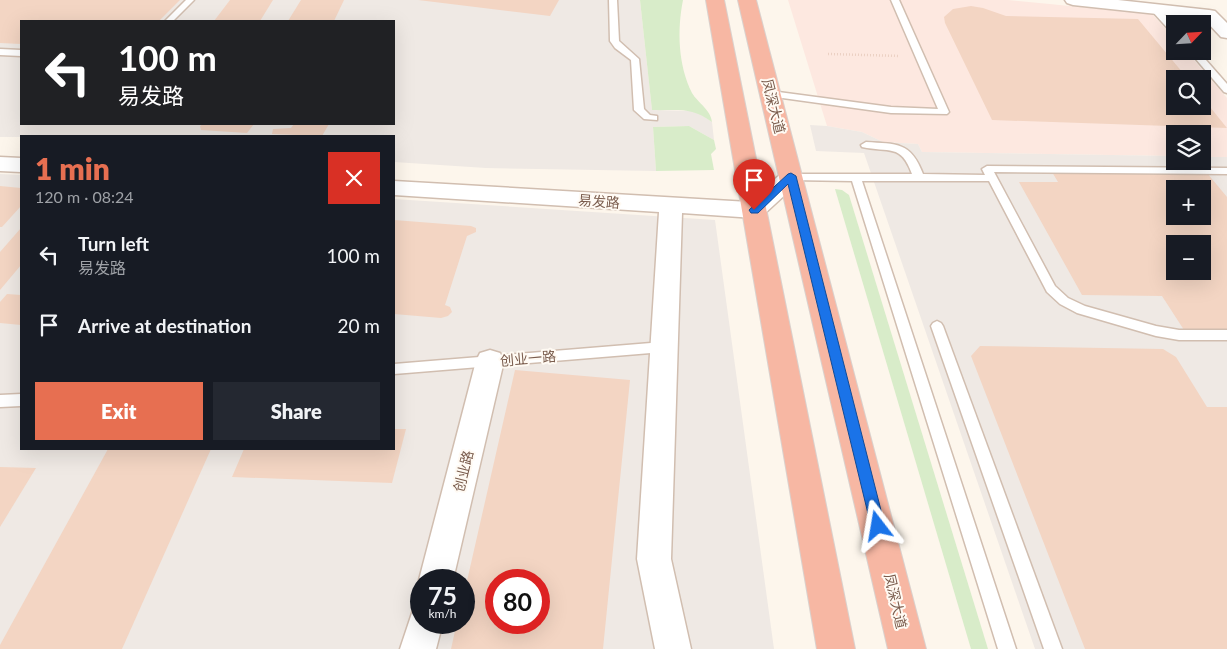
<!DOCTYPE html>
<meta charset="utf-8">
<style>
:root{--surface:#171b24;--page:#242831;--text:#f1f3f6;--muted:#9ea1a6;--accent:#e76f51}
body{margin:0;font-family:Lato,"Noto Sans SC",sans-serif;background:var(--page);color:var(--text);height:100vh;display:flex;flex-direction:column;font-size:19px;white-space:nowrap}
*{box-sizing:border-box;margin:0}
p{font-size:16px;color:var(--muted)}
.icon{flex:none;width:28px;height:28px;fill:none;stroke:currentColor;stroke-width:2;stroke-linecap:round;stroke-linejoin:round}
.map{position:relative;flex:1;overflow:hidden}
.details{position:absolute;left:20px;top:135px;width:375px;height:315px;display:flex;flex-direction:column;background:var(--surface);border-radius:0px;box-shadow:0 5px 20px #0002}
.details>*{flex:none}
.hud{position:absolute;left:20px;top:20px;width:375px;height:105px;border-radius:0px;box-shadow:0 5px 20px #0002;background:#202124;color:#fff;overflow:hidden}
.needle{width:32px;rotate:65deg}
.fabs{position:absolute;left:1166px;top:15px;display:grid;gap:10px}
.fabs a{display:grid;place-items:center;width:45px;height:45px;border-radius:0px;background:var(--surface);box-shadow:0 5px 20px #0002;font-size:25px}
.speed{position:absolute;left:410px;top:569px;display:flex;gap:10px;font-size:25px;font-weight:700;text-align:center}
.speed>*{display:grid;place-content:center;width:65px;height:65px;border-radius:50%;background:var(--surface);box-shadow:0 5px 20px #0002;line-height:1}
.speed small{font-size:12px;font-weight:400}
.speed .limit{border:8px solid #d22;background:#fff;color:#111}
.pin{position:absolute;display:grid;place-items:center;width:42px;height:42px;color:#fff;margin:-51px -21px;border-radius:50% 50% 50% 0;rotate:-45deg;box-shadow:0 0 5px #0007}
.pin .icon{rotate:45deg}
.me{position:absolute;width:55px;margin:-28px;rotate:346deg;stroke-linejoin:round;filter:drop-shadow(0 0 4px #0008)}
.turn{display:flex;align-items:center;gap:18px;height:105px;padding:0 15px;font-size:22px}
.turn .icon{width:65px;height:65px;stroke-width:2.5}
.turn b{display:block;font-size:35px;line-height:42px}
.round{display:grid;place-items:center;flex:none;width:52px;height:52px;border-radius:0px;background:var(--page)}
.overview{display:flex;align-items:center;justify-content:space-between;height:85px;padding:0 15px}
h1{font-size:30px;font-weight:800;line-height:38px;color:var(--accent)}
.cta{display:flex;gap:10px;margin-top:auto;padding:10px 15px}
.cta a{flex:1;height:58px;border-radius:0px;background:var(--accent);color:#fff;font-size:20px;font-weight:800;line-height:58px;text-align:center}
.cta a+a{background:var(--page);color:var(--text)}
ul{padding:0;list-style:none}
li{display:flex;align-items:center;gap:15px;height:70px;padding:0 15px}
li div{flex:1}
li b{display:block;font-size:19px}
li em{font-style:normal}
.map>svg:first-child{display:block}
.commercial{fill:#fde8e0;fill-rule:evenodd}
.industrial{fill:#efe9e4;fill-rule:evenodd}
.green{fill:#d8ecc9}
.building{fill:#f3d5c3;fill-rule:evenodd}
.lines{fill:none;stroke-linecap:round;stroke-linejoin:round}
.lane-casing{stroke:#d1beb0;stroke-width:3}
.street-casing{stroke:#d1beb0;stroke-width:3}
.highway-casing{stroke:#dad1cd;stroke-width:2}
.path{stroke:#d9b8a5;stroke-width:2.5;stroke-dasharray:0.5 2.5;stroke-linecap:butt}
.lane{fill:#fff;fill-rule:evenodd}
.street{fill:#fff;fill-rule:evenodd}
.highway{fill:#f7b7a3;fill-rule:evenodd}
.route{fill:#1a73e8;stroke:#114b97}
.labels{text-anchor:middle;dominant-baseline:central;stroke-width:4;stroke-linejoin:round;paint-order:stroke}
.street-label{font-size:14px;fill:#7a5c4d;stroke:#fffaf3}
</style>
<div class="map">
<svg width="1227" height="649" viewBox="0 0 1227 649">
<rect width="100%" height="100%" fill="#fdf6ec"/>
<path class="commercial" d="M788,0H1008L1152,14L1175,39V51H1186L1227,98V157H1203L1202,134H1175V156L922,152L918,144L883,142L862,132L827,126ZM1175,79H1202V106H1175Z"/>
<g class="industrial">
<path d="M0,0H640L652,110L693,111L699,113L712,122L714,140L689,126L653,127L656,171L486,168L394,162V136L0,137ZM21,21H394V124H21Z"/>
<path d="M810,125L827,126L862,132L883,142L918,144L922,152L1175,156V161H1202L1203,157H1227V649H1035L864,153L816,151ZM1175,189H1202V216H1175ZM1175,244H1202V271H1175Z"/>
<path d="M0,174L21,175V449H394V199L715,220L774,649H0ZM421,580H464V622H421ZM496,580H539V622H496Z"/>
</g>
<g class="green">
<path d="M640,0H683C677,30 678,65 692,93C698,103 711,110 712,122C690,106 677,111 652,110Z"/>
<path d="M689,126L714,140L716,149L711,154L714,170L656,171L653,127Z"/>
<path d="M835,189L842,190L849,195L988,649H971Z"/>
</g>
<g class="building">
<path d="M0,0H180L159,21H21V44L0,43Z"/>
<path d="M230,0H273L260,21H214Z"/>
<path d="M301,0H344L334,21H288Z"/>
<path d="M418,0H559L550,16Z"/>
<path d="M971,6L983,8L1006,16L1138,19L1188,79H1175V106H1202V97L1227,128L992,120L945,23L944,17L953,9Z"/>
<path d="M203,124H254L247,133L201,130L200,126Z"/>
<path d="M294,124H329L322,136L272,134L273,129L291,128Z"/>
<path d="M1052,172L1207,173L1227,197V330H1184L1162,296L1082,295L1019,182H1058ZM1175,189H1202V216H1175ZM1175,244H1202V271H1175Z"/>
<path d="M0,186L21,188V206L2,227H0Z"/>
<path d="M394,220L471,226L476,228V232L467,236L445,305L450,307L452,312L448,316L441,318L394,314Z"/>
<path d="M21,228V265L0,290V252Z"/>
<path d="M7,294L21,295V325L0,323V302Z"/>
<path d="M980,346L1163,349L1176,357L1207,407H1227V649H1085L971,356Z"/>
<path d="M515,370L630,380L603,649H451L457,622H464V594ZM496,580H539V622H496Z"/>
<path d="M394,429H406L392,483L232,477L244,449H394Z"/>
<path d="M108,449H211L122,649H0V645Z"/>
<path d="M0,467L36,468L0,527Z"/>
</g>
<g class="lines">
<defs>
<g id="lane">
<path d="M186,0H194L173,21H165Z"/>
<path d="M609,0H617L619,41L639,59L644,109L650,115L657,116V120L644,119L634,110L631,60L615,48L610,41Z"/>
<path d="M891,0H899L949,112L947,114L891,113L768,96V92L771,91L891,107L938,109Z"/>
<path d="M1152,7H1158L1175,26V33H1172L1152,11Z"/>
<path d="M0,49L21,50V56L0,55Z"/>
<path d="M1189,51H1198L1227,84V93L1224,92Z"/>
<path d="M866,142C897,144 911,142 923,174L985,175L982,169L987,166L1227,168V174L994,172L1055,286L1068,298L1085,306L1156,326L1179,330H1227V340H1179L1156,336L1077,313L1060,304L1047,292L989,181H862L1016,649H998L852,181L791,180L786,177L791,174H912C901,143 889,153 862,147L861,145Z"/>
<path d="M937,321L941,323L943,326L1062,649H1044L931,326L933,323Z"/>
<path d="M663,342L668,343L669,347L668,351L663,352L394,374V364Z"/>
<path d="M21,394V406L0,407V395Z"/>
</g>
<g id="street">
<path d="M1065,0H1118L1209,10L1215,11L1227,23V38L1221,37L1204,19L1073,5L1067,3Z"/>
<path d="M0,157L21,158V172L0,171Z"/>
<path d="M791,170L799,172L802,177L799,182L762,216L754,218L682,213L671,559L691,649H655L637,559L659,212L394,195V181L749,202L783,172Z"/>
<path d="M490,350L500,353L504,361L453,580H421V585L419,580L476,361L480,353Z"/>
<path d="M421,606V622H443L436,649H400L413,610Z"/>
</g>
<g id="highway">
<path d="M706,0H724L855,649H817Z"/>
<path d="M738,0H756L926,649H888Z"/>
</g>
</defs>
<use href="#lane" class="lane-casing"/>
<use href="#street" class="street-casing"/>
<use href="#highway" class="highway-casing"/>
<path class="path" d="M828,54L900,56"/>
<use href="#lane" class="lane"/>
<use href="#street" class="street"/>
<use href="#highway" class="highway"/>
</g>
<path class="route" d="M791,173L796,176L885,526L883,531L878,533L873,531L871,526L788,184L758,213H751L749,210L788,174Z"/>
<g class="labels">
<g class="street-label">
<text transform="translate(774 106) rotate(76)">凤深大道</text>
<text transform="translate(599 201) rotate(4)">易发路</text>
<text transform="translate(528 358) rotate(-5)">创业一路</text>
<text transform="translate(463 471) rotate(-76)">创业路</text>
<text transform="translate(896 601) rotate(77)">凤深大道</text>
</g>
</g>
</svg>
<div class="fabs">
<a><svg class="needle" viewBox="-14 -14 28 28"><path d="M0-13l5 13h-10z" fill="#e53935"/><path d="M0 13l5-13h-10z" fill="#9ea1a6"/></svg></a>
<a><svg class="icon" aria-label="search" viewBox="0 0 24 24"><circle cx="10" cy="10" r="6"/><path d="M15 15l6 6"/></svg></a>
<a><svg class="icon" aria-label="layers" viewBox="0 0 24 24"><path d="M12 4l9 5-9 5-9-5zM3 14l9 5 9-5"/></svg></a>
<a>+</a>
<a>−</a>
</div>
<div class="speed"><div>75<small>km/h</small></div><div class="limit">80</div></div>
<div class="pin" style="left:754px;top:210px;background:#d93025"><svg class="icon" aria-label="arrive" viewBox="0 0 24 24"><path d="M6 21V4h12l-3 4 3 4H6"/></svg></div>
<svg class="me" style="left:878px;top:526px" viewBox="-20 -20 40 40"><path d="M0-17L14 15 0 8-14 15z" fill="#1a73e8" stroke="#fff" stroke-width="4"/></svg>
<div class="hud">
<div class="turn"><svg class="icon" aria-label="left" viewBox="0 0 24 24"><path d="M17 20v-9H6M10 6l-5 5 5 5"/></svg><div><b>100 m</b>易发路</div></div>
</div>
<section class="details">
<div class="overview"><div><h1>1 min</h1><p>120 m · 08:24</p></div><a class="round" style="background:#d93025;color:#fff"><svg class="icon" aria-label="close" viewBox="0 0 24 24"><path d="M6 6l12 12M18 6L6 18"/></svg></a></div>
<ul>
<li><svg class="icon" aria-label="left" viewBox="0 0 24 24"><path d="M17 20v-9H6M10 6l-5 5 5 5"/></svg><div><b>Turn left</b><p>易发路</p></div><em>100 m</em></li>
<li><svg class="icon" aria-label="arrive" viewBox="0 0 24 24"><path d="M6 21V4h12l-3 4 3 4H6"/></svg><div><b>Arrive at destination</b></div><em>20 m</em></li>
</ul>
<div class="cta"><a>Exit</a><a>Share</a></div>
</section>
</div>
